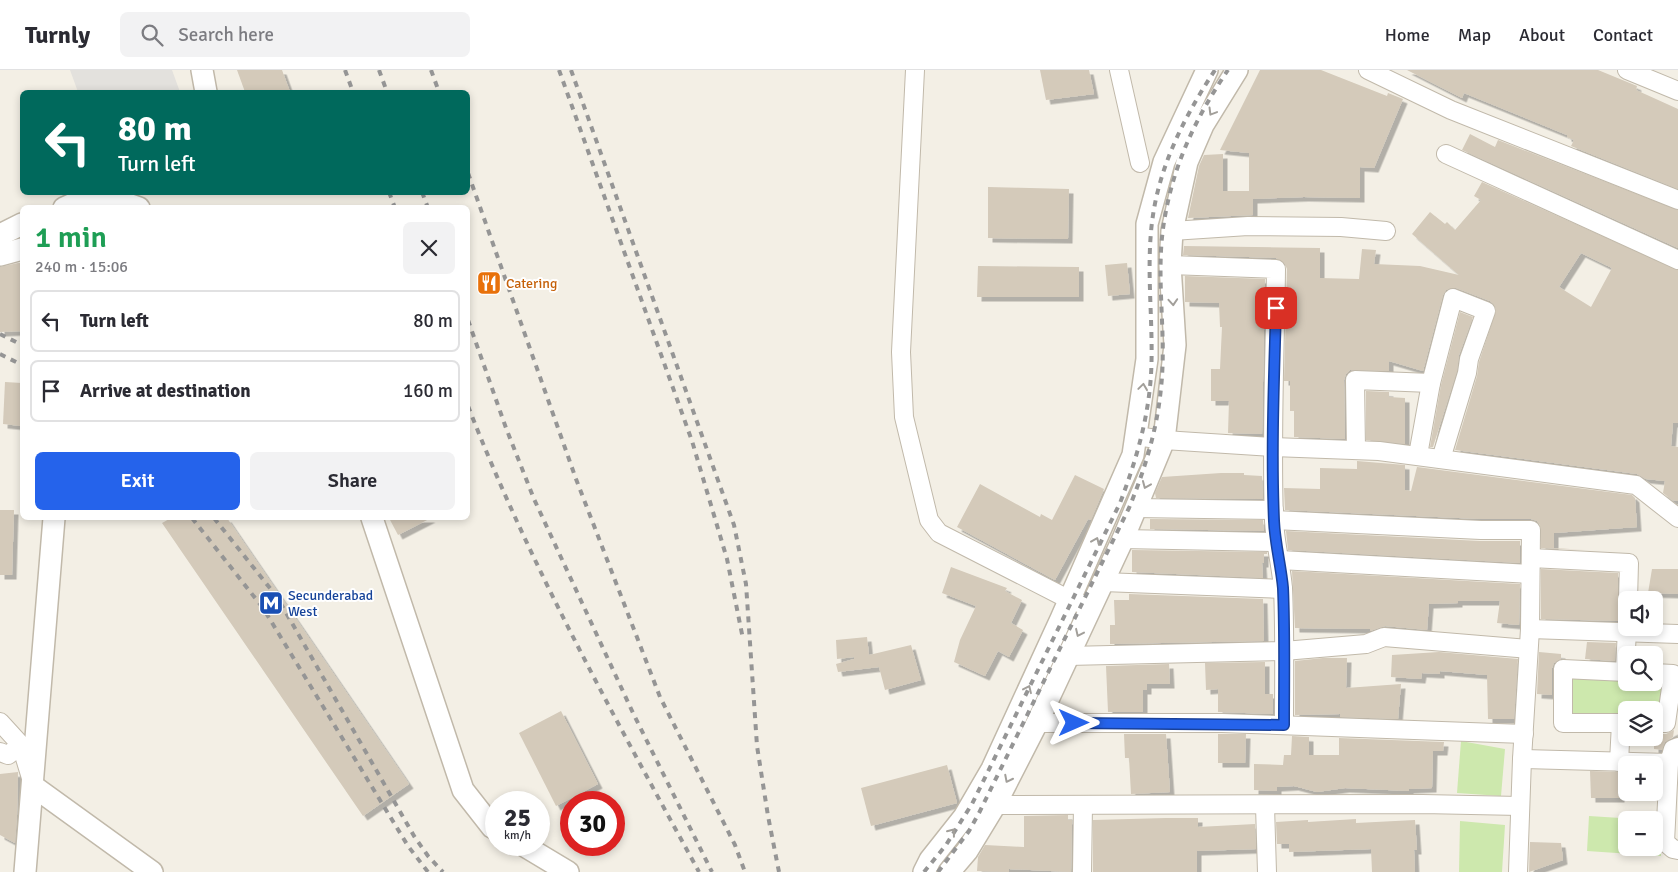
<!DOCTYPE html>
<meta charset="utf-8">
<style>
:root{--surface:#fff;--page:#f2f2f3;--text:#2b2b33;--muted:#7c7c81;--line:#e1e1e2;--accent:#2563eb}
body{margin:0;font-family:Signika,sans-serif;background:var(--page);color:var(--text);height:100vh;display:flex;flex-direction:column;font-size:19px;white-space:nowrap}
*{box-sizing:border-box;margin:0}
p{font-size:16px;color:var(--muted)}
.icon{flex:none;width:28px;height:28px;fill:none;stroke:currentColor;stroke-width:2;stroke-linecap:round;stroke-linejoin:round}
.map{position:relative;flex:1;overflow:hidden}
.drawer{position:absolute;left:20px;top:135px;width:450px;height:315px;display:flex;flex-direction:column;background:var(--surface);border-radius:8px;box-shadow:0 2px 8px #0003}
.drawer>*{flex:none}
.hud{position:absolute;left:20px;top:20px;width:450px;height:105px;border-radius:8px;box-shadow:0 2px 8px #0003;background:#00695c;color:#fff;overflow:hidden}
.fabs{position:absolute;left:1618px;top:521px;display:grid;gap:10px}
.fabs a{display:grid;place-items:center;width:45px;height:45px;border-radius:8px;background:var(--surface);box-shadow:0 2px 8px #0003;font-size:25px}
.speed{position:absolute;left:485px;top:721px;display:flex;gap:10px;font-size:25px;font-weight:700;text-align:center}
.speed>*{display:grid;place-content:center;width:65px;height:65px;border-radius:50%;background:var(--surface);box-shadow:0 2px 8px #0003;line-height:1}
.speed small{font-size:12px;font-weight:400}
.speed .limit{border:8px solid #d22;background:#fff;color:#111}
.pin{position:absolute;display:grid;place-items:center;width:42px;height:42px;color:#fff;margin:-21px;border-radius:10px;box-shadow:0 2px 8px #0006}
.me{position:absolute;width:55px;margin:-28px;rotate:90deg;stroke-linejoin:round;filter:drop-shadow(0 0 4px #0008)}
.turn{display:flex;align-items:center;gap:18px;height:105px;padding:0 15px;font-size:22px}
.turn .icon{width:65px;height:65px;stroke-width:2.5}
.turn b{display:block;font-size:35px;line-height:42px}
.round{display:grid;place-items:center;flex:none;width:52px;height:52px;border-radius:8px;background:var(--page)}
.head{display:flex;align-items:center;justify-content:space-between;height:85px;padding:0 15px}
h1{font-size:30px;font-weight:600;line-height:38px;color:#1e9e55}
.primary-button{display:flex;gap:10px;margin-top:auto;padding:10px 15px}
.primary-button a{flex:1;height:58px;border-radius:8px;background:var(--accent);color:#fff;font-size:20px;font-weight:600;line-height:58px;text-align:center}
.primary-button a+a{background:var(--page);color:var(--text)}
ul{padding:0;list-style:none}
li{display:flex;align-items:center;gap:15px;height:62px;margin:0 10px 8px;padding:0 5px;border:2px solid var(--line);border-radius:8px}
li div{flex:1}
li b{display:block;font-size:19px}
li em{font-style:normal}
header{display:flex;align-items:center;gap:30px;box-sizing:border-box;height:70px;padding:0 25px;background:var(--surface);border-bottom:1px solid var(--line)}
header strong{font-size:24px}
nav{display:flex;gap:28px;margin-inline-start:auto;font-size:18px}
.search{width:350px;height:45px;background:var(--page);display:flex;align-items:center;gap:12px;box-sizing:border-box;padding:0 18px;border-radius:8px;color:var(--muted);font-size:19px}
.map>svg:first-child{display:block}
.green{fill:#cde8ad}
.parking{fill:#e3e1dd}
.building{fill:#d4caba;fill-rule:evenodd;filter:url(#shadow)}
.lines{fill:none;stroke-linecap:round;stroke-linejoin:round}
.minor-casing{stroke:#c1b9aa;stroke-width:20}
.tertiary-casing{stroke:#c1b9aa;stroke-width:24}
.minor{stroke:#fff;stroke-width:18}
.tertiary{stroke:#fff;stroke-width:21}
.rail{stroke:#959595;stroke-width:4;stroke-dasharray:6 6;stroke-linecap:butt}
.oneway{stroke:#a29f9a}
.route-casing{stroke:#184099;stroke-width:12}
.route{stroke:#2563eb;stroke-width:9}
.labels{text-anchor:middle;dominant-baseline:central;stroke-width:4;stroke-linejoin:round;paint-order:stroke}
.food-label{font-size:14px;fill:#c56008;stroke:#fff;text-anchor:start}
.transit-label{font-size:14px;fill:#164399;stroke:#fff;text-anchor:start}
</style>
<header>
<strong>Turnly</strong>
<div class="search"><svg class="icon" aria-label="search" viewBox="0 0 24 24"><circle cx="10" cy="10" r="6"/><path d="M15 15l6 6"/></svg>Search here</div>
<nav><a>Home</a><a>Map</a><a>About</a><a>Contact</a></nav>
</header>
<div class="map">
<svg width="1678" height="802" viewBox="0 0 1678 802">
<defs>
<filter id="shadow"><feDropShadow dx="4.5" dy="4.5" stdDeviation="0" flood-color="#0004"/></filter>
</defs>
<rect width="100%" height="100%" fill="#f3efe5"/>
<g class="green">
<path d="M1567,602L1626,605V612H1654V606L1670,607L1663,650H1654V640H1626V649L1566,648Z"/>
<path d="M1461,671L1505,679L1501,726L1457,723Z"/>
<path d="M1589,746L1652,750H1626V778H1654V750L1660,751L1661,786L1587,781Z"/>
<path d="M1460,751L1505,755L1502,802H1459Z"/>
</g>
<path class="parking" d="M70,0H172L180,22H78Z"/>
<g class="building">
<path d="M237,0H282L290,22H245Z"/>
<path d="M1040,0H1089L1094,24L1046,30Z"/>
<path d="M1260,0H1321L1387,26L1388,23L1403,29L1374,98L1360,97V128L1304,127L1253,129V145L1188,148L1199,96L1204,85L1223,84V121H1249V83L1220,80Z"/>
<path d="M1407,0H1598L1637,16L1636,20L1678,39V119L1571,76L1574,70L1567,67V65L1464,23L1462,28Z"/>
<path d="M1470,64L1495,77L1498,70L1678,140V178L1462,80Z"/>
<path d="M1482,112L1678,200V353H1673L1671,376L1678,377V431L1672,430L1663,423L1665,411L1646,409L1637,404L1455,380L1477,306L1479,292L1496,240L1494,235L1490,231L1456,218H1452L1446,220L1443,225L1423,301L1389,291V301L1350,300L1346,304L1344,310L1345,369L1294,367V341H1290V311H1284L1287,199L1285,194L1276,188L1183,185L1184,176L1320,178V208L1359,209L1362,179L1376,180L1374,194L1420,196L1459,205L1412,164L1430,142L1445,154L1447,152L1455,160L1481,130L1474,126ZM1581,183L1612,198L1591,237L1559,217Z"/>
<path d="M988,117L1069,119L1068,169L988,168Z"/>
<path d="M18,193H22V261L0,262V197Z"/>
<path d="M1127,193L1130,224L1108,226L1105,195Z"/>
<path d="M978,196L1079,197V227H977Z"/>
<path d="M1185,206L1265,209L1262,364L1228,363L1229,331H1211V299H1220L1222,257H1220L1219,233L1185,232Z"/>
<path d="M1460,242L1473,247L1459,285L1457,301L1433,377H1430L1441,315Z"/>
<path d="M5,312L22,313V356L3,354Z"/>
<path d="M1366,321L1389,322V327L1405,328V374L1366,370Z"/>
<path d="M1357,391L1405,395V420L1411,421L1417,397L1632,425L1635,428L1637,457L1554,463V478L1586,480L1541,478L1540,455L1537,451L1531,449H1481L1285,440L1284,418L1320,419V398L1357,399Z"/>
<path d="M1221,403H1244V405L1262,406L1263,429L1156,428L1155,423L1162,407Z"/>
<path d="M1075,405L1104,419L1091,450L1088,449L1055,510L957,457L980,414L1040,447L1041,444L1052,450Z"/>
<path d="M0,440H14L12,505H0Z"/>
<path d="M171,448H227L409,714L363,746L162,453Z"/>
<path d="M389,448H431L398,465Z"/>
<path d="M1150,449L1263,450L1264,461L1150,459Z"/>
<path d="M1286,461L1480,471H1520V493L1288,480Z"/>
<path d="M1132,480L1267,482V484H1264V493H1262L1263,508L1132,502Z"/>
<path d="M951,497L1007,518L1005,521L1022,530L1011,553L1023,560L1009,587L998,581L985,606L954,592L960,570L976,536L942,523Z"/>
<path d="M1541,499L1618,503V551L1541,549Z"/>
<path d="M1652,499H1678V524L1648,523Z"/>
<path d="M1292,501L1520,514L1519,555L1497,553L1500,531H1458V533L1429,534L1427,560L1385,556L1370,561V559L1295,558Z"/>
<path d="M1129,524L1263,529L1264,571L1110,574V555H1115L1114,530H1129Z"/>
<path d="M867,567L869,585L911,575L921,610L885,620L879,597L838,602L836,594L854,589V587L837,589L836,570Z"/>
<path d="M1587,572L1616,573L1615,591L1585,589Z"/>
<path d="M1439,582L1518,589L1514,649H1488L1487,605L1440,601V604L1422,603L1421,609L1391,607L1392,585Z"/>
<path d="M1539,582L1561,584V589L1554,593L1552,598V625L1537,624Z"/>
<path d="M1323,588H1347L1346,618L1401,614L1398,649L1340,647V644L1295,645V591Z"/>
<path d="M1265,592V624H1273V644L1218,642V619L1206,620L1205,593Z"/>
<path d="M1169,594L1170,614H1147V620H1143V642H1108L1106,596Z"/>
<path d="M561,641L598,714L556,736L519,663Z"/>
<path d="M1674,660L1673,667L1665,672L1662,680L1654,679V664H1666Z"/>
<path d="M1124,664H1166L1170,722L1131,724L1129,688H1125Z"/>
<path d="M1218,664H1246L1245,693H1218Z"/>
<path d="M1292,666L1309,667V685H1339V668L1444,672L1443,681H1433L1432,718L1409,719V721L1345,718L1317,722L1294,716L1277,717V721L1254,720V694L1283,695L1284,685H1291Z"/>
<path d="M947,695L957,733L871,756L861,718Z"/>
<path d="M1590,701L1622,702L1620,728H1591Z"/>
<path d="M18,702L17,746L15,773L0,765V704Z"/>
<path d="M1068,745V750H1072L1071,802L1009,799V802L977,801L978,787L985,775L1024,777V746Z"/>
<path d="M1166,748H1198V757L1255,754L1256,779L1197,781V802H1093V750Z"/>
<path d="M1356,749V753L1415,750L1417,780H1414L1415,802H1372L1371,779L1289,782V774H1277L1276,752L1308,750V752Z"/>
<path d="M1530,772L1561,773L1563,790L1529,802Z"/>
</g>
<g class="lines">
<defs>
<g id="minor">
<path d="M915,0L901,282L904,347L929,450L939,463L1070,530L1091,537"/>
<path d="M1119,0L1140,93"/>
<path d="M1368,0L1451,40L1678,130"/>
<path d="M1627,0L1678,21"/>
<path d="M1446,84L1678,190"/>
<path d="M1172,161L1248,156L1341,157L1386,161"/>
<path d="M1170,195L1276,199C1275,283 1271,367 1274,450C1275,473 1281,495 1283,518C1285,563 1284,609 1284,655"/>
<path d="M1136,366L1164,370L1273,377L1379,381L1636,415L1678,448"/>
<path d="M1356,380L1355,310L1431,313"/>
<path d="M1418,385L1431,313L1453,228L1486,241L1469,289L1467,303L1441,389"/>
<path d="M1136,438L1274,440"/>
<path d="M1274,450L1481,460H1531L1530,559L1522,689L1518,802"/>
<path d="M1123,469L1275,472"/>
<path d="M1531,488L1629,493L1628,530"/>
<path d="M1280,490L1530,504"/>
<path d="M1103,512L1283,519"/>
<path d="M1530,559L1678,564"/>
<path d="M1056,584L1068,586L1284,581L1366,574L1384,567L1528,579"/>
<path d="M1625,602L1627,558"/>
<path d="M1626,602L1563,599V653H1626"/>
<path d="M1654,603L1673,604L1666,653H1654"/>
<path d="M0,652L21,675L31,708"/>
<path d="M1037,653H1222L1524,664"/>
<path d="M0,682L8,685L21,675"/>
<path d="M1522,689L1669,693L1673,679L1678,677"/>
<path d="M1619,692L1621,653"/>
<path d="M1669,693L1665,772L1673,779L1678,780"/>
<path d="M984,732L995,735L1422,734L1520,736"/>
<path d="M1265,736L1267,802"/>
<path d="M1082,802L1083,735"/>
</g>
<g id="tertiary">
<path d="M202,0L206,22"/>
<path d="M64,138L99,122"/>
<path d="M99,138C114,129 124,132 139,138"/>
<path d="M0,165L22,154"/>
<path d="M0,185L22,179"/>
<path d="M372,448L463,720L492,757L496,759"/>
<path d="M33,716L152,802"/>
<path d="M523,775L568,802"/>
<path d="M25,802L54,448"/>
<path d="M924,802L930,790L964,747L992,699L1061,549L1133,385L1147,289V154L1164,92L1207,0"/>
<path d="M949,802L967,781L995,735L1037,653L1123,469L1164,370L1175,275L1170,195L1172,161L1187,92L1203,55L1237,0"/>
</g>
</defs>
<use href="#minor" class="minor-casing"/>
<use href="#tertiary" class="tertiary-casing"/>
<use href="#minor" class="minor"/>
<use href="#tertiary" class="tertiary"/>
<g class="rail">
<path d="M345,0L353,22"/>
<path d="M379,0L387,22"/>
<path d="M431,0L439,22"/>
<path d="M559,0L692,371L727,489L743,569"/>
<path d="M571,0L734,455L746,514L757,676L768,746L779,802"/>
<path d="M468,103L576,409L660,627L735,775L745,802"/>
<path d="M389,122L395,138"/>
<path d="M422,122L428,138"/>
<path d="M468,250L506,358L534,429L633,643L712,802"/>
<path d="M0,264L22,275"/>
<path d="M0,284L22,295"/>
<path d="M468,336C531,498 616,650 699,802"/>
<path d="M192,448L263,538L408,776L428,802"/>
<path d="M214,448L277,527L414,766L428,786L443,802"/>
<path d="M924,802L946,775L972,734L1120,433C1136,391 1148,350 1151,305C1154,252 1145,198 1153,145C1161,92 1186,44 1215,0"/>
<path d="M938,802L969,761L979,743L1129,438C1145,399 1157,360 1161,318C1167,263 1155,207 1164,152C1173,95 1196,47 1228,0"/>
</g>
</g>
<defs><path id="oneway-chevron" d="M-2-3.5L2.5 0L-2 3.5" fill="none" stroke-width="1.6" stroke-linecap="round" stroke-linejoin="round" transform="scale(1.25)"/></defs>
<g class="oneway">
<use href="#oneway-chevron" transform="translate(1212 42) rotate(121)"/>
<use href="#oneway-chevron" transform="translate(1173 232) rotate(86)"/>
<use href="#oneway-chevron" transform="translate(1143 317) rotate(-82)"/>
<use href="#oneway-chevron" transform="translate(1146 415) rotate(113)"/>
<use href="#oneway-chevron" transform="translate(1096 471) rotate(-67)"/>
<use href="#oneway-chevron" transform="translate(1079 563) rotate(115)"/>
<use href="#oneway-chevron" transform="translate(1028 619) rotate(-65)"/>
<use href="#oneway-chevron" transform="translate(1008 709) rotate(117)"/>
<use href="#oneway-chevron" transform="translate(952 762) rotate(-52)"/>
</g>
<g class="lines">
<defs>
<path id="route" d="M1074,653L1284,655C1284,609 1285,564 1283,518C1281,495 1275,474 1274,451C1271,380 1274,309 1276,238"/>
</defs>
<use href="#route" class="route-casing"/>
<use href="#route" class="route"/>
</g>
<defs>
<symbol id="restaurant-square" viewBox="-11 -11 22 22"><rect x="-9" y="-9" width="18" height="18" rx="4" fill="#e8710a" stroke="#fff"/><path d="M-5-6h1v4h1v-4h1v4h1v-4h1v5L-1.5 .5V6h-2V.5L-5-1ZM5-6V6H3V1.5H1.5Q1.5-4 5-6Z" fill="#fff"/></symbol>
<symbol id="metro-square" viewBox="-11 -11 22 22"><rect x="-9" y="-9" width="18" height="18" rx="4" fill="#1a4fb4" stroke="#fff"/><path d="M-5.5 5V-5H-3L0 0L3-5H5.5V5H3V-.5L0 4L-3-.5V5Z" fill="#fff"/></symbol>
</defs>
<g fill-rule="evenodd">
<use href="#restaurant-square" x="475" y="199" width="28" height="28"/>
<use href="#metro-square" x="257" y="519" width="28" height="28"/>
</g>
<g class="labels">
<g class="food-label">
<text x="506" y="213">Catering</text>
</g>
<g class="transit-label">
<text x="288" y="525">Secunderabad<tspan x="288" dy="16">West</tspan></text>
</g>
</g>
</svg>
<div class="fabs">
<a><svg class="icon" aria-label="sound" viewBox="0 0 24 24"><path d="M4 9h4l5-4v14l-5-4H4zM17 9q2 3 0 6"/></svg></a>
<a><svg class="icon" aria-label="search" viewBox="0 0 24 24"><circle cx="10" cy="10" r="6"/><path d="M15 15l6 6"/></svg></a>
<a><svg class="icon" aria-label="layers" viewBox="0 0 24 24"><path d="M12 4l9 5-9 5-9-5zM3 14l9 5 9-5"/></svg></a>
<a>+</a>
<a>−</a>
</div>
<div class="speed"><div>25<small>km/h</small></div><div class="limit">30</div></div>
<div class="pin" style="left:1276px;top:238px;background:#d93025"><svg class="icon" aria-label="arrive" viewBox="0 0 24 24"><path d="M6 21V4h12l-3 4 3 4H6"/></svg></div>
<svg class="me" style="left:1074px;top:653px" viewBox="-20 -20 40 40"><path d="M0-17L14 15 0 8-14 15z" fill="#2563eb" stroke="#fff" stroke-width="4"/></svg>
<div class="hud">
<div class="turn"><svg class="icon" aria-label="left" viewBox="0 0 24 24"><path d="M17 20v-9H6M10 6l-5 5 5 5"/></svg><div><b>80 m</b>Turn left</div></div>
</div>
<section class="drawer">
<div class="head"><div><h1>1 min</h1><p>240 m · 15:06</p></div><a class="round"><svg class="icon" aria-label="close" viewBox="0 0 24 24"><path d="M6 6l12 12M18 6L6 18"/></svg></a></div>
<ul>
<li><svg class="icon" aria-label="left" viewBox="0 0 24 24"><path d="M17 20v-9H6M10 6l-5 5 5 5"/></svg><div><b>Turn left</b></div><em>80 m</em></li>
<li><svg class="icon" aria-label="arrive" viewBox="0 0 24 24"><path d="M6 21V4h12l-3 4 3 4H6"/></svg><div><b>Arrive at destination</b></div><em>160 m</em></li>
</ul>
<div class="primary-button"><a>Exit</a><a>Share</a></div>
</section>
</div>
